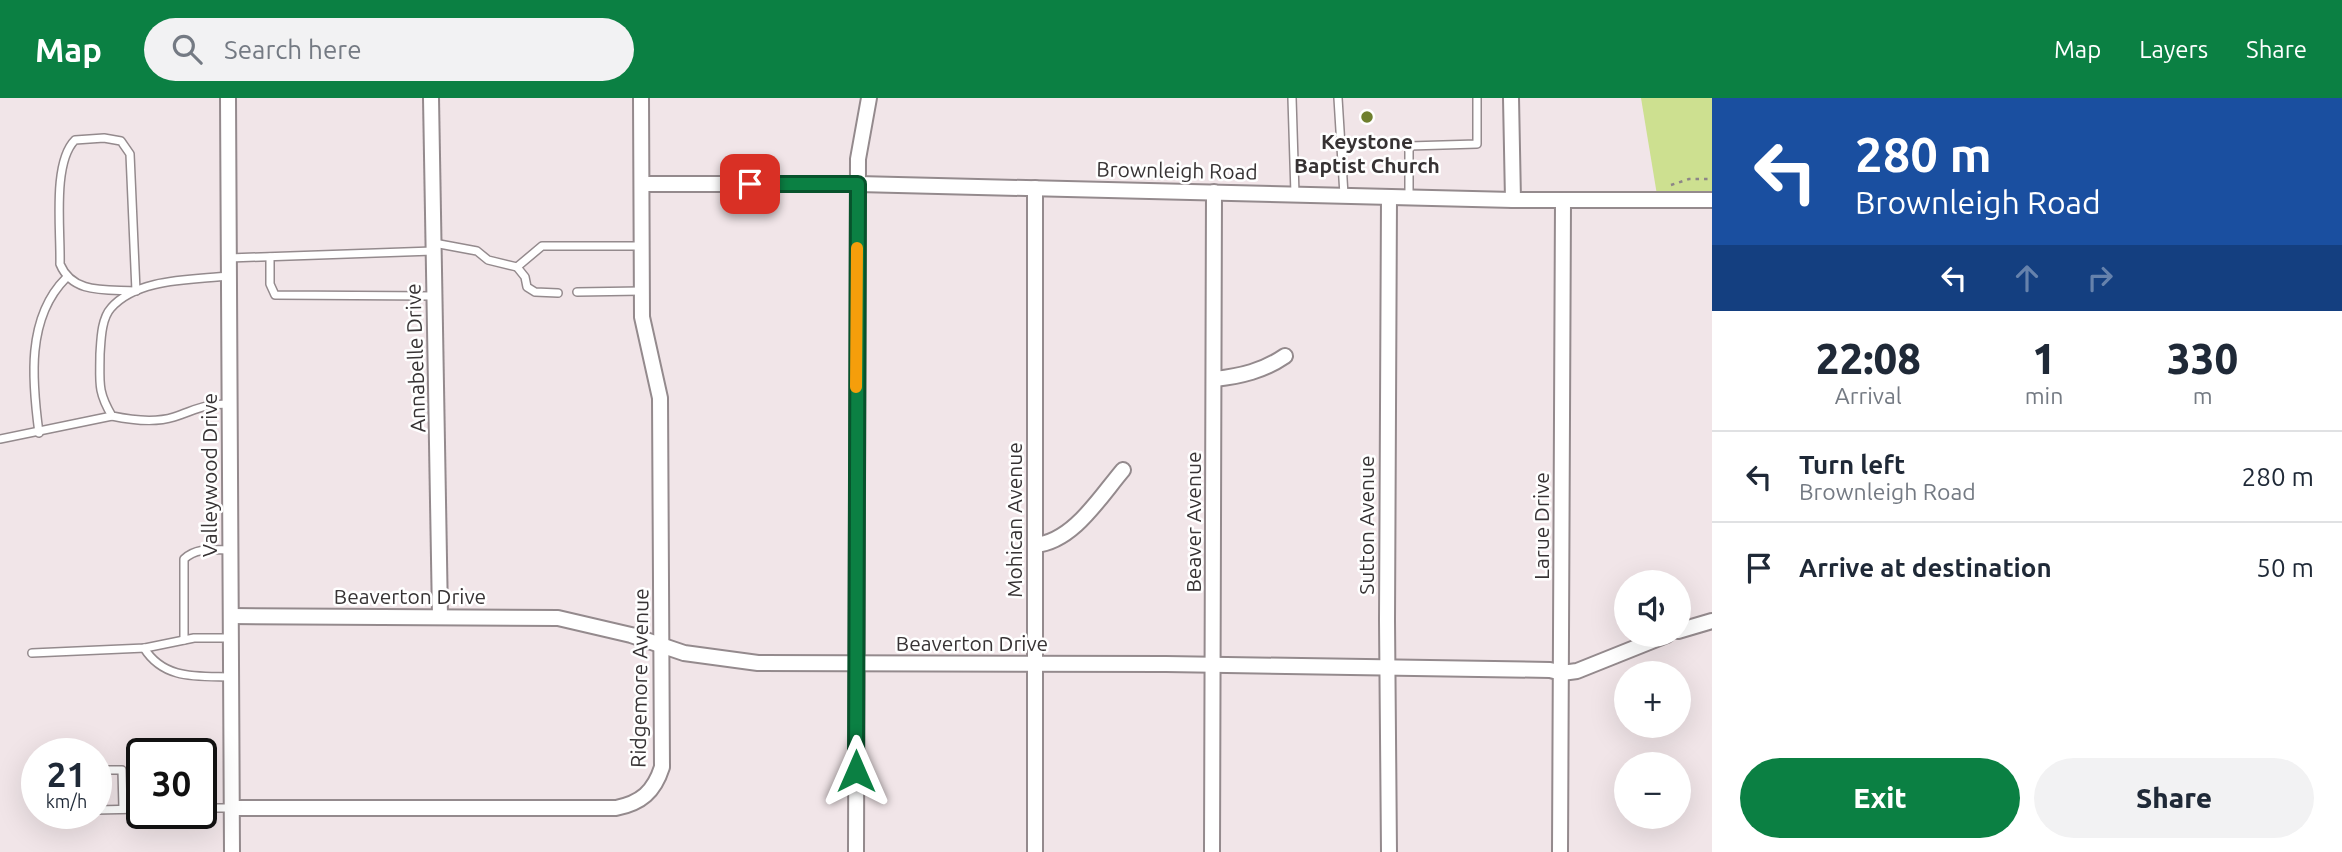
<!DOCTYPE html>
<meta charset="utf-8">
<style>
:root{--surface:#fff;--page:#f2f2f3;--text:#1f2937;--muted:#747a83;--line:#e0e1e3;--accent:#0b8043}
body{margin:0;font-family:Ubuntu,sans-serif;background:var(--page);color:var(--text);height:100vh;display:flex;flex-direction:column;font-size:26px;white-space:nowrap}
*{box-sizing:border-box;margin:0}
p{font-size:23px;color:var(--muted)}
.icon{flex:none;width:38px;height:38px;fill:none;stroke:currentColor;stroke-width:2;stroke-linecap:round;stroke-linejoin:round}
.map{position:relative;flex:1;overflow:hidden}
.details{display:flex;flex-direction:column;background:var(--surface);width:630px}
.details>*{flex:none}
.banner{background:#1a4fa0;color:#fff;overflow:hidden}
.buttons{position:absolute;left:1614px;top:472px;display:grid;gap:14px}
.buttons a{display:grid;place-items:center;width:77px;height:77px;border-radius:50%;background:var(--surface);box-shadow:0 7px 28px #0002;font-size:35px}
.speed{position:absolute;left:21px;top:640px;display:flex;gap:14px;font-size:35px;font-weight:700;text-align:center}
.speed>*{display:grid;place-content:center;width:91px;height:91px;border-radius:50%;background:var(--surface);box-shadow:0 7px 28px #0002;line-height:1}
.speed small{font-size:18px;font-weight:400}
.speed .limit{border:4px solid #111;border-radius:10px;background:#fff;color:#111}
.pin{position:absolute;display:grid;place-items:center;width:60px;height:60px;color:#fff;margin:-30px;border-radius:14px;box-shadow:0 4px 10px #0006}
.me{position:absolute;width:77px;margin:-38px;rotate:0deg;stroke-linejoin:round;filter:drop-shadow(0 0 5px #0008)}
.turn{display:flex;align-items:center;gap:24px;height:147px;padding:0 28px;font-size:32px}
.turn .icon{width:91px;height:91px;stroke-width:2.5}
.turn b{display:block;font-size:49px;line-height:60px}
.lanes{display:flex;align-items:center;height:66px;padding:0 28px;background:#0003;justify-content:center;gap:35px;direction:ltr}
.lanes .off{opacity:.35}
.eta{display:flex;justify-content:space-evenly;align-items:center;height:119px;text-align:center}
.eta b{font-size:42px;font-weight:800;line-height:49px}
.button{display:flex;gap:14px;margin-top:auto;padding:14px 28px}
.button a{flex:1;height:80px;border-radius:42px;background:var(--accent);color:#fff;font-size:28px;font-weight:800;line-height:80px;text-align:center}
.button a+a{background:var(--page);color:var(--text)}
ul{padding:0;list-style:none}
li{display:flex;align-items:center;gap:21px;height:91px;padding:0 28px;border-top:2px solid var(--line)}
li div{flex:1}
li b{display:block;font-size:26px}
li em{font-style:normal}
header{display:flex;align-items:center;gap:42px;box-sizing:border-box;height:98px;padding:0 35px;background:var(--accent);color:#fff}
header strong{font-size:33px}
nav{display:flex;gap:38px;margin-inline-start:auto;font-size:24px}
.search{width:490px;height:63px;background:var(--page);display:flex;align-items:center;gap:18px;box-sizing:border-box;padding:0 24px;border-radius:38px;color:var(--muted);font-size:26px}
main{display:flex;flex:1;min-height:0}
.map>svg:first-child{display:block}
.green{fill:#cde090}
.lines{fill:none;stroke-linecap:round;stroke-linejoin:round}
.lane-casing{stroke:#948a8d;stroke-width:10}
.street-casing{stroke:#948a8d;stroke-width:18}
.path{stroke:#8d8587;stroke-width:2.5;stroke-dasharray:3.5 5;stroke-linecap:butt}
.lane{stroke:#fff;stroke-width:7}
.street{stroke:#fff;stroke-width:14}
.route-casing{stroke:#07532c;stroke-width:18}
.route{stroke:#0b8043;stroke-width:12}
.slow{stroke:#f59e0b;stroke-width:12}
.poi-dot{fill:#6f7f2e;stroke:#fff;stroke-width:2.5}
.labels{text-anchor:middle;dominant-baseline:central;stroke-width:5;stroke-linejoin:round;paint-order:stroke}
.poi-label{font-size:21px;font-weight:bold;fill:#373334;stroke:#fff}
.street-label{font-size:21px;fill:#373334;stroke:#fff}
</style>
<header>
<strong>Map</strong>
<div class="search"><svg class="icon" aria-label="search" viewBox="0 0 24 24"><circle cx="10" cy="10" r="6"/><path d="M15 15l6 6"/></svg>Search here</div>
<nav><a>Map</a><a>Layers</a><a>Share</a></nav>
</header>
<main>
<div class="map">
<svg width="1712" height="754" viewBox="0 0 1712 754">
<rect width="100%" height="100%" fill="#f1e5e8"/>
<path class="green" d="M1641,0H1712V94L1657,97Z"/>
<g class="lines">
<defs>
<g id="lane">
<path d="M1292,0L1295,96"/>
<path d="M1338,0L1344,97"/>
<path d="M104,40L121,43L130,56L136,193C107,191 73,197 60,166C61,133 52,65 75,42Z"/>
<path d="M1409,99V48L1477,46V0"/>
<path d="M434,145L477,153L488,162L517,169L525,179L527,189L535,194L558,195"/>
<path d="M270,159V186L275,197L434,198"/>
<path d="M229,160L433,153"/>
<path d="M517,169L542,148H641"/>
<path d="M228,178C192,182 137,180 111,210C101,221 101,243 100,256C100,284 97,293 112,318C131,322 155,325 174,319C198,311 203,306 229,306"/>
<path d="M577,194L642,193"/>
<path d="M39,335C32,283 26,220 66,180"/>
<path d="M0,341L112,318"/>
<path d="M184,542V461C197,449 213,452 230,452"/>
<path d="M144,550C164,582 197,578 231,579"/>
<path d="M32,555L145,550L194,540H231"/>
<path d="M96,672H122L123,711"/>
<path d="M201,710H232"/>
<path d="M96,712L142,711"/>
</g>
<g id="street">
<path d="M228,0L232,754"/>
<path d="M431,0L440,518"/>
<path d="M1511,0L1513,102"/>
<path d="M642,86H858L1513,102H1712"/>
<path d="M1389,99L1387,522L1389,754"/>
<path d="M1215,281C1241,278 1263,273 1285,258"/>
<path d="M1035,447C1073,444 1100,399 1123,372"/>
<path d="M231,518L558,520L631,537L684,555L758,565L1166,566L1550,572L1562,575L1577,573L1667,537"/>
<path d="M1678,533L1712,523"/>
<path d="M233,710H616C641,705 654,694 662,669L660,300L642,219L641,0"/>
<path d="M856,754L858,61L869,0"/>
<path d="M1035,754V90"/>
<path d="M1212,754L1214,94"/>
<path d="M1560,754L1563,103"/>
</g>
</defs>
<use href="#lane" class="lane-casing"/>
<use href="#street" class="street-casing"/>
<path class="path" d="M1671,87L1689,81H1712"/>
<use href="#lane" class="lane"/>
<use href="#street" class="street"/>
</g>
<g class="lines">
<defs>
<path id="route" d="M750,86H858L856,673"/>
</defs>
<use href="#route" class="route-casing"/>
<use href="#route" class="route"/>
<path class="slow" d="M856,289L857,150"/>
</g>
<circle class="poi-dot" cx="1367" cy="19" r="7"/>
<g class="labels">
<g class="poi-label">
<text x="1367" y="43">Keystone<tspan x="1367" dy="24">Baptist Church</tspan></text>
</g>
<g class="street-label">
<text transform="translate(1177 72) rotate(1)">Brownleigh Road</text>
<text transform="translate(415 260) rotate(-92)">Annabelle Drive</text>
<text transform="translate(209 377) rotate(-90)">Valleywood Drive</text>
<text transform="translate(1014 422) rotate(-90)">Mohican Avenue</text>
<text transform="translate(1193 424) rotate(-90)">Beaver Avenue</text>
<text transform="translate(1366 427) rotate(-90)">Sutton Avenue</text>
<text transform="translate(1541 428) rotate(-90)">Larue Drive</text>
<text x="410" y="498">Beaverton Drive</text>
<text x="972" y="545">Beaverton Drive</text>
<text transform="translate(639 580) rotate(-89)">Ridgemore Avenue</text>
</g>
</g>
</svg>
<div class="buttons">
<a><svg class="icon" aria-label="sound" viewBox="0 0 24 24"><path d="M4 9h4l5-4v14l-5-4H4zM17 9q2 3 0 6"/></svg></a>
<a>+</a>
<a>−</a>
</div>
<div class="speed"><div>21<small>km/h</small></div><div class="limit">30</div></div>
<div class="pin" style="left:750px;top:86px;background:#d93025"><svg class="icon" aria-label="arrive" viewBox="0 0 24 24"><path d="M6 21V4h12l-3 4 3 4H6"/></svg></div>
<svg class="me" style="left:856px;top:673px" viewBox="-20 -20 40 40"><path d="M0-17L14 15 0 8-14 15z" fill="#0b8043" stroke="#fff" stroke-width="4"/></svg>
</div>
<section class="details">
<div class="banner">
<div class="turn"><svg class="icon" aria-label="left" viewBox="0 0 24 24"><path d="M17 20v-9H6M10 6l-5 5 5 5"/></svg><div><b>280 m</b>Brownleigh Road</div></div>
<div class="lanes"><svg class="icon" aria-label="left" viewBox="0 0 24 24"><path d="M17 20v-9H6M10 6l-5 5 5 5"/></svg><svg class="icon off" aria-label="ahead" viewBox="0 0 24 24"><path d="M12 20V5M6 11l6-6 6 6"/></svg><svg class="icon off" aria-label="right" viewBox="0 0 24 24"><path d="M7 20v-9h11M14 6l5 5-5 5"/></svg></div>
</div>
<div class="eta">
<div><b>22:08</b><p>Arrival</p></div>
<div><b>1</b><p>min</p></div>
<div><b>330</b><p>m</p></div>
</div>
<ul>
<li><svg class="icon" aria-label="left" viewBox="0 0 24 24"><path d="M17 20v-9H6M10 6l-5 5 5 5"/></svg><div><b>Turn left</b><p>Brownleigh Road</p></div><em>280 m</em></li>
<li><svg class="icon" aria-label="arrive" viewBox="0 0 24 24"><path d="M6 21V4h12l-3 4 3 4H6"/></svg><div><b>Arrive at destination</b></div><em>50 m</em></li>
</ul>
<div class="button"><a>Exit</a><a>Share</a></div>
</section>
</main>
